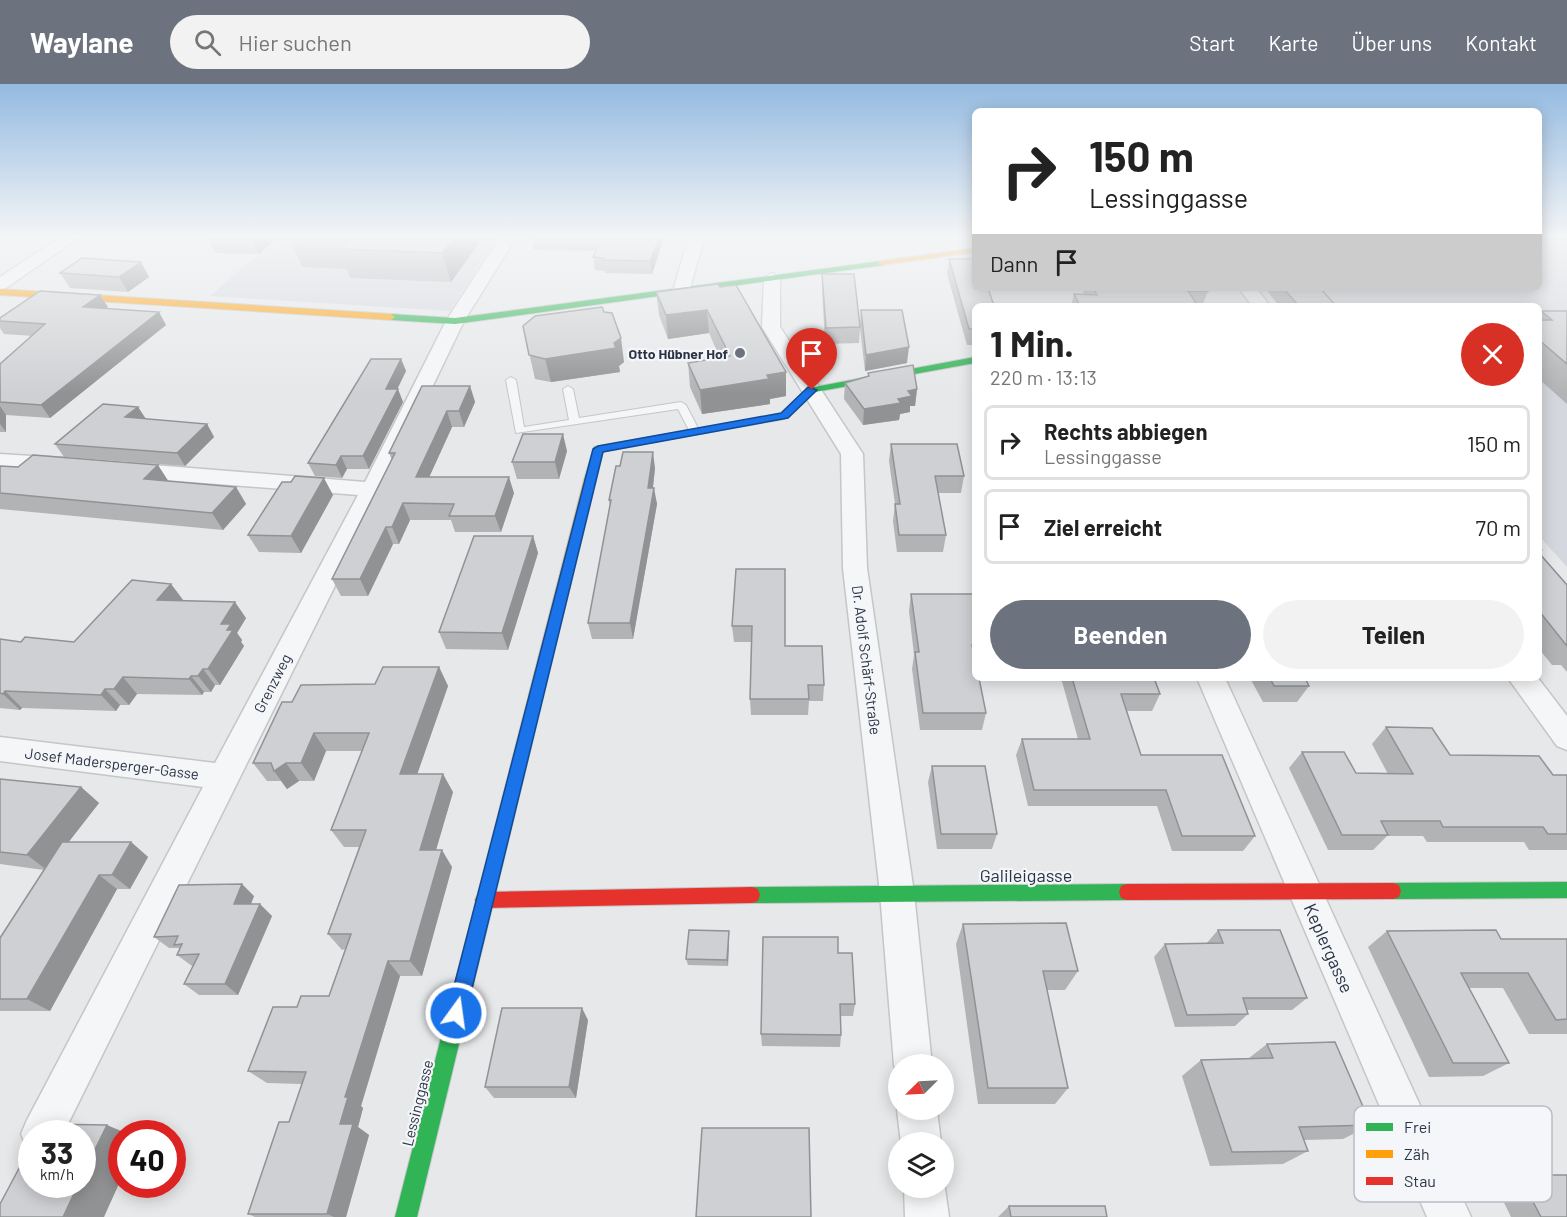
<!DOCTYPE html>
<html lang="de">
<meta charset="utf-8">
<style>
:root{--surface:#fff;--page:#f2f2f2;--text:#222;--muted:#767676;--line:#e0e0e0;--accent:#6c737f}
body{margin:0;font-family:Barlow,sans-serif;background:var(--page);color:var(--text);height:100vh;display:flex;flex-direction:column;font-size:22px;white-space:nowrap}
*{box-sizing:border-box;margin:0}
p{font-size:20px;color:var(--muted)}
.icon{flex:none;width:33px;height:33px;fill:none;stroke:currentColor;stroke-width:2;stroke-linecap:round;stroke-linejoin:round}
.map{position:relative;flex:1;overflow:hidden}
.side{position:absolute;left:972px;top:219px;width:570px;height:378px;display:flex;flex-direction:column;background:var(--surface);border-radius:9px;box-shadow:0 3px 15px #0003}
.side>*{flex:none}
.hud{position:absolute;left:972px;top:24px;width:570px;height:183px;border-radius:9px;box-shadow:0 3px 15px #0003;background:#fff;color:var(--text);overflow:hidden}
.needle{width:39px;rotate:246deg}
.buttons{position:absolute;left:888px;top:970px;display:grid;gap:12px}
.buttons a{display:grid;place-items:center;width:66px;height:66px;border-radius:50%;background:var(--surface);box-shadow:0 3px 15px #0003;font-size:30px}
.speed{position:absolute;left:18px;top:1036px;display:flex;gap:12px;font-size:30px;font-weight:700;text-align:center}
.speed>*{display:grid;place-content:center;width:78px;height:78px;border-radius:50%;background:var(--surface);box-shadow:0 3px 15px #0003;line-height:1}
.speed small{font-size:15px;font-weight:400}
.speed .limit{border:9px solid #d22;background:#fff;color:#111}
.pin{position:absolute;display:grid;place-items:center;width:51px;height:51px;color:#fff;margin:-62px -26px;border-radius:50% 50% 50% 0;rotate:-45deg;box-shadow:0 0 6px #0007}
.pin .icon{rotate:45deg}
.me{position:absolute;width:66px;margin:-33px;rotate:14deg;stroke-linejoin:round;filter:drop-shadow(0 0 4px #0008)}
.turn{display:flex;align-items:center;gap:21px;height:126px;padding:0 18px;font-size:27px}
.turn .icon{width:78px;height:78px;stroke-width:2.5}
.turn b{display:block;font-size:42px;line-height:51px}
.then{display:flex;align-items:center;height:57px;padding:0 18px;background:#0003;gap:12px;font-size:22px}
.round{display:grid;place-items:center;flex:none;width:63px;height:63px;border-radius:32px;background:var(--page)}
.summary{display:flex;align-items:center;justify-content:space-between;height:102px;padding:0 18px}
h1{font-size:36px;font-weight:700;line-height:45px}
.button{display:flex;gap:12px;margin-top:auto;padding:12px 18px}
.button a{flex:1;height:69px;border-radius:36px;background:var(--accent);color:#fff;font-size:24px;font-weight:700;line-height:69px;text-align:center}
.button a+a{background:var(--page);color:var(--text)}
ul{padding:0;list-style:none}
li{display:flex;align-items:center;gap:18px;height:75px;margin:0 12px 9px;padding:0 6px;border:3px solid var(--line);border-radius:9px}
li div{flex:1}
li b{display:block;font-size:22px}
li em{font-style:normal}
header{display:flex;align-items:center;gap:36px;box-sizing:border-box;height:84px;padding:0 30px;background:var(--accent);color:#fff}
header strong{font-size:28px}
nav{display:flex;gap:33px;margin-inline-start:auto;font-size:21px}
.search{width:420px;height:54px;background:var(--page);display:flex;align-items:center;gap:15px;box-sizing:border-box;padding:0 21px;border-radius:33px;color:var(--muted);font-size:22px}
.map>svg:first-child{display:block}
.built{fill:#d4d7dd}
.lines{fill:none;stroke-linecap:round;stroke-linejoin:round}
.lane-casing{stroke:#c4c6c8;stroke-width:2}
.street-casing{stroke:#c4c6c8;stroke-width:3}
.fast-casing{stroke:#c4c6c8;stroke-width:2}
.slow-casing{stroke:#c4c6c8;stroke-width:2}
.jam-casing{stroke:#c4c6c8;stroke-width:2}
.lane{fill:#f5f6f7;fill-rule:evenodd}
.street{fill:#f5f6f7;fill-rule:evenodd}
.fast{fill:#30b455;fill-rule:evenodd}
.slow{fill:#ff9f0a;fill-rule:evenodd}
.jam{fill:#e5322d;fill-rule:evenodd}
.wall{fill:#b1b3b5}
.shaded-wall{fill:#909294}
.building{fill:#ced0d3;stroke:#909294;stroke-width:1.5}
.route{fill:#1a73e8;stroke:#114b97;stroke-width:1.5}
.poi-dot{fill:#6c737f;stroke:#f4f6f9;stroke-width:2}
.labels{text-anchor:middle;dominant-baseline:central;stroke-width:4.5;stroke-linejoin:round;paint-order:stroke}
.far-poi-label{font-size:14px;font-weight:bold;fill:#2b3445;stroke:#f4f6f9;text-anchor:end}
.street-label{font-size:15px;fill:#2b3445;stroke:#f4f6f9}
.near-street-label{font-size:18px;fill:#2b3445;stroke:#f4f6f9}
.key{fill:#f4f6f9;stroke:#b8bcc3;stroke-width:1.5}
.key-label{font-size:16px;fill:#2b3445}
</style>
<header>
<strong>Waylane</strong>
<div class="search"><svg class="icon" aria-label="search" viewBox="0 0 24 24"><circle cx="10" cy="10" r="6"/><path d="M15 15l6 6"/></svg>Hier suchen</div>
<nav><a>Start</a><a>Karte</a><a>Über uns</a><a>Kontakt</a></nav>
</header>
<div class="map">
<svg width="1567" height="1133" viewBox="0 0 1567 1133">
<rect width="100%" height="100%" fill="#e6e8ea"/>
<g class="built">
<path d="M279,152H498L450,227L210,212Z"/>
<path d="M1539,152H1567V483L1539,452V222H1331L1315,204H1539Z"/>
</g>
<g class="lines">
<defs>
<path id="lane" d="M511,293L516,296L524,343L569,336L563,305L568,302L573,305L579,334L681,318L686,321L700,348L699,350H691L678,325L516,349L506,296Z"/>
<g id="street">
<path d="M63,152H81L6,204L0,205V193Z"/>
<path d="M501,152H517L464,237L383,405L63,1050H32V1066L27,1064L21,1050L27,1036L203,703L0,677V653L215,679L358,411L128,393L120,391L117,386L120,381L128,379L365,398L446,237Z"/>
<path d="M689,152H705L689,207L681,212L673,207Z"/>
<path d="M772,189L780,194V243L863,370L867,484L914,809L932,981H898V993L894,981L880,809L843,484L841,370L762,243L764,194Z"/>
<path d="M1239,204H1256L1270,222H1252Z"/>
<path d="M0,370L63,374L71,376L74,381L71,386L63,388L0,382Z"/>
<path d="M1197,594H1225L1471,1133H1427Z"/>
<path d="M1508,594H1538L1567,632V666L1557,662Z"/>
<path d="M898,1022V1026H937L941,1059H901L897,1026Z"/>
<path d="M944,1098L949,1133H905L904,1104H944Z"/>
</g>
<g id="fast">
<path d="M881,177H884V181L455,240L391,236L387,233L391,230L455,234Z"/>
<path d="M975,273V279L815,308L784,335L603,367L596,396L590,399L584,396L594,363L781,330L809,304Z"/>
<path d="M515,690L520,691L523,696L417,1133H395L507,696L510,691Z"/>
<path d="M1567,798V814L1393,815L1387,813L1385,807L1387,801L1393,799Z"/>
<path d="M1127,800L1133,802L1135,808L1133,814L1127,816L752,819L746,817L744,811L746,805L752,803Z"/>
</g>
<g id="slow">
<path d="M975,164V168L881,181L877,179L881,177Z"/>
<path d="M0,205L391,230L395,233L391,236L0,211Z"/>
<path d="M590,393L596,396L523,696L520,701L515,702L510,701L507,696L584,396Z"/>
</g>
<g id="jam">
<path d="M1393,799L1399,801L1401,807L1399,813L1393,815L1127,816L1121,814L1119,808L1121,802L1127,800Z"/>
<path d="M752,803L758,805L760,811L758,817L752,819L484,824L478,822L475,816L478,810L484,808Z"/>
</g>
</defs>
<use href="#lane" class="lane-casing"/>
<use href="#street" class="street-casing"/>
<use href="#fast" class="fast-casing"/>
<use href="#slow" class="slow-casing"/>
<use href="#jam" class="jam-casing"/>
<use href="#lane" class="lane"/>
<use href="#street" class="street"/>
<use href="#fast" class="fast"/>
<use href="#slow" class="slow"/>
<use href="#jam" class="jam"/>
</g>
<g class="wall">
<path d="M279,152L259,170L215,169L208,154Z"/>
<path d="M293,152H477L479,159L451,198L350,194L347,185L302,183L290,155Z"/>
<path d="M531,152H663V157L652,190L605,189V187L595,186L593,173L595,167L534,166Z"/>
<path d="M949,175L975,222V261H967L947,190Z"/>
<path d="M141,178L149,193L128,208L70,204L60,189Z"/>
<path d="M822,190L860,240L861,226L907,279L865,287L860,245L859,259L825,260L822,205Z"/>
<path d="M720,203L786,288V312L770,315V320L702,330L690,303L688,279L720,274L709,249L668,255L659,231L656,208Z"/>
<path d="M1081,204H1206L1208,207L1202,222H1071L1074,210H1084Z"/>
<path d="M1265,204H1320L1336,222H1279Z"/>
<path d="M108,223L105,225L166,241L50,334L6,331V348H0V280L33,252L4,250L0,244V234Z"/>
<path d="M1541,227H1567V320L1539,295V230Z"/>
<path d="M523,242L624,278L619,282L620,288L551,298L535,295Z"/>
<path d="M401,275L406,287L397,305L403,318L369,385H347L342,394L315,392L308,379Z"/>
<path d="M868,289L917,305L915,322H910V328L900,330L899,336L863,341L844,315L845,299L868,292Z"/>
<path d="M470,302L475,318L464,343H452L429,393L514,409L501,448H455L451,436H410L399,460H393L368,512H341L332,495L392,376L389,369Z"/>
<path d="M138,323L145,335L207,340L214,353L185,382L64,373L55,360Z"/>
<path d="M891,360L964,392L961,409H938L946,451L943,468H897L893,437L895,420L889,377Z"/>
<path d="M567,367L559,395H517L512,378Z"/>
<path d="M0,382L236,403L246,420L223,446L0,425Z"/>
<path d="M655,384L653,404L657,420L633,555H592L588,539L610,424L609,416Z"/>
<path d="M333,411L301,469L259,468L248,451Z"/>
<path d="M533,452L538,469L508,566L446,565L439,548Z"/>
<path d="M1539,461L1543,466L1539,470L1567,501V588L1561,581H1552L1539,565Z"/>
<path d="M736,485L785,562L824,601L823,617H809L808,631H751L750,615L751,558H734L732,542Z"/>
<path d="M171,500L183,516L246,534L237,549L242,556L241,558L244,562L220,601H215L211,608H204L202,611L137,610L129,621H120L116,627L22,624L20,626L0,624V555L21,558H74Z"/>
<path d="M911,510L975,518V594L986,629L982,646H920L912,585L914,571L909,527Z"/>
<path d="M439,583L448,602L417,690L453,708L436,766L452,783L422,892H400L361,1022L363,1024L358,1043L369,1051L346,1133H255L248,1130L289,1038L302,1000L267,999L248,987L297,923L329,912L345,865L342,866L328,850L359,763H344L331,746L362,667H326L314,697H299L287,705L281,697H267L253,679L292,618L375,600Z"/>
<path d="M1061,594H1154L1160,610L1152,627H1127L1141,671L1255,752L1243,767H1172L1157,722H1028L1016,671L1022,655H1078Z"/>
<path d="M1250,594H1305L1309,602L1297,618H1263Z"/>
<path d="M1386,643L1450,671L1553,691H1567V766H1529L1524,758H1427L1423,752H1387L1373,766H1328L1289,684L1302,668L1356,689L1388,690L1372,660Z"/>
<path d="M932,682L997,750L992,765H937L928,698Z"/>
<path d="M0,695L81,703L99,719L68,758H131L148,773L130,805H117L50,927H0V854L44,786L0,780Z"/>
<path d="M254,812L251,820L272,832L238,911H199L184,900L193,882H192L177,871L180,865L178,864H169L154,853Z"/>
<path d="M963,840L1078,887L1065,906H1047L1068,1004L1055,1020H978L956,860Z"/>
<path d="M1218,846L1307,914L1292,926H1247L1248,930L1235,942L1175,943L1154,873L1165,860H1206Z"/>
<path d="M1387,847L1501,855H1567V950H1529L1503,904H1469L1509,979L1483,992L1429,993L1368,863Z"/>
<path d="M729,854L728,882L688,881L686,875Z"/>
<path d="M838,869L855,920L853,932H841V951L840,963L762,962L761,950Z"/>
<path d="M588,936L576,1014H494L485,1003Z"/>
<path d="M1267,960L1371,1041L1343,1055L1304,1056L1308,1067L1283,1080L1210,1082L1182,992L1201,976L1249,974Z"/>
<path d="M1519,1091L1567,1133H1511L1495,1100Z"/>
<path d="M1009,1122L1107,1133H998Z"/>
</g>
<g class="shaded-wall">
<path d="M256,152H279L259,170L252,155Z"/>
<path d="M456,152H477L479,159L451,198L442,169Z"/>
<path d="M660,152H663V157L652,190L650,177Z"/>
<path d="M141,178L149,193L128,208L119,193Z"/>
<path d="M100,211L108,223L90,236L83,223Z"/>
<path d="M707,226L709,249L668,255L666,231Z"/>
<path d="M159,228L166,241L50,334L41,321Z"/>
<path d="M621,254L624,278L619,282L620,288L551,298L545,275L614,259Z"/>
<path d="M909,263L907,279L865,287L866,271Z"/>
<path d="M401,275L406,287L391,318L386,305Z"/>
<path d="M786,288V312L770,315V320L702,330L700,306L767,291Z"/>
<path d="M470,302L475,318L464,343L459,327Z"/>
<path d="M398,305L403,318L369,385L363,372Z"/>
<path d="M917,305L915,322H910V328L900,330L899,336L863,341L864,325L898,315L908,307Z"/>
<path d="M0,322L6,331V348L0,340Z"/>
<path d="M138,323L146,335L125,333Z"/>
<path d="M447,327L452,343L422,409L416,393Z"/>
<path d="M207,340L214,353L185,382L177,369Z"/>
<path d="M563,350L567,367L559,395L555,378Z"/>
<path d="M653,368L655,384L651,420L648,404Z"/>
<path d="M341,372L347,385L342,394L336,381Z"/>
<path d="M158,381L169,398L144,395Z"/>
<path d="M509,393L514,409L501,448L495,432Z"/>
<path d="M324,394L333,411L301,469L291,452Z"/>
<path d="M236,403L246,420L223,446L212,429Z"/>
<path d="M654,404L657,420L633,555L630,539Z"/>
<path d="M403,419L410,436L399,460L392,443Z"/>
<path d="M386,443L393,460L368,512L360,495Z"/>
<path d="M533,452L538,469L508,566L502,549Z"/>
<path d="M171,500L183,516H157Z"/>
<path d="M235,518L246,534L237,549L242,556L241,558L244,562L220,601L208,585L221,540Z"/>
<path d="M439,583L448,602L411,708L400,690Z"/>
<path d="M203,585L215,601L211,608L198,592Z"/>
<path d="M191,592L204,608L202,611L189,595Z"/>
<path d="M123,593L137,610L129,621L114,605Z"/>
<path d="M105,605L120,621L116,627L101,611Z"/>
<path d="M5,607L22,624L20,626L3,610Z"/>
<path d="M314,649L326,667L314,697L301,679Z"/>
<path d="M286,679L299,697L287,705L274,687Z"/>
<path d="M443,690L453,708L431,783L420,766Z"/>
<path d="M81,703L99,719L47,786L27,771Z"/>
<path d="M131,758L148,773L130,805L112,791Z"/>
<path d="M442,766L452,783L422,892L410,877Z"/>
<path d="M99,791L117,805L50,927L27,915Z"/>
<path d="M242,800L254,812L246,832L234,820Z"/>
<path d="M260,820L272,832L238,911L225,900Z"/>
<path d="M729,847V854L728,882L727,876Z"/>
<path d="M388,877L400,892L361,1022L363,1024L358,1043L369,1051L346,1133H334L327,1130L345,1013Z"/>
<path d="M582,924L588,936L576,1014L569,1003Z"/>
<path d="M107,1041L128,1050H122V1093L104,1133H63L78,1101H82V1092Z"/>
</g>
<g class="building">
<path d="M210,152H256L252,155L208,154Z"/>
<path d="M293,152H456L442,169L339,165L347,157L290,155Z"/>
<path d="M531,152H660L650,177L603,176L604,174L593,173L601,155L531,153Z"/>
<path d="M82,174L141,178L119,193L60,189Z"/>
<path d="M949,175H975V204H988L994,222H975V245H969Z"/>
<path d="M822,190H854L860,243L826,244Z"/>
<path d="M718,200L720,203L736,201L786,288L767,291L769,295L700,306L688,279L730,272L707,226L666,231L656,208Z"/>
<path d="M1093,204H1206L1208,207H1188L1198,222H1080L1074,210L1097,211Z"/>
<path d="M1283,204H1320L1336,222H1299Z"/>
<path d="M40,207L100,211L83,223L159,228L41,321L0,318V280L45,240L0,237V234Z"/>
<path d="M602,223L604,228L612,229L621,254L614,259L616,264L545,275L529,271L523,242L535,232Z"/>
<path d="M861,226H902L909,263L866,271Z"/>
<path d="M1541,227H1567V280L1539,256V236H1552Z"/>
<path d="M371,275H401L386,305H398L363,372H341L336,381L308,379Z"/>
<path d="M913,281L917,305L908,307L912,312L898,315L901,319L864,325L845,299L869,292L868,289Z"/>
<path d="M422,302H470L459,327H447L416,393H509L495,432H449L454,420L403,419L392,443H386L360,495H332L395,369H389Z"/>
<path d="M103,320L138,323L125,333L207,340L177,369L55,360Z"/>
<path d="M523,350H563L555,378H512Z"/>
<path d="M891,360H957L964,392H935L946,451H899L895,420H900Z"/>
<path d="M623,368H653L648,404H654L630,539H588L611,416H609L616,382H620Z"/>
<path d="M33,371L158,381L144,395L236,403L212,429L0,409V382L18,383Z"/>
<path d="M295,392L324,394L291,452L248,451L282,398H291Z"/>
<path d="M474,452H533L502,549L439,548Z"/>
<path d="M1539,469L1567,501V562L1539,527Z"/>
<path d="M736,485H785V562H822L824,601H808L809,615H750L752,542H732Z"/>
<path d="M132,496L171,500L157,516L235,518L221,540H231L227,546H233L208,585H203L198,592H191L189,595L123,593L114,605H105L101,611L5,607L3,610L0,609V555L21,558L25,553L74,558Z"/>
<path d="M911,510H973L975,518V561H972L975,574V594H979L986,629H923L915,568H919Z"/>
<path d="M383,583H439L400,690H443L420,766H442L410,877H388L345,1013H348L340,1040H353L327,1130H248L279,1038H289L306,988L248,987L273,923H297L301,912H329L351,850H328L366,746H331L369,649H314L301,679H286L274,687L271,679H253L282,618H292L301,601L375,600Z"/>
<path d="M1072,594H1154L1160,610H1121L1141,671H1222L1255,752H1182L1166,706H1034L1022,655H1090Z"/>
<path d="M1270,594H1305L1309,602H1274Z"/>
<path d="M1386,643L1432,644L1450,671L1539,672L1553,691H1567V750H1548L1543,743H1443L1440,737H1381L1388,751H1342L1302,668H1344L1356,689L1413,690Z"/>
<path d="M932,682H985L997,750H941Z"/>
<path d="M0,695L81,703L27,771L0,768Z"/>
<path d="M62,758H131L112,791H99L27,915H0V854Z"/>
<path d="M242,800L234,820H260L225,900H184L199,870L177,871L182,860L174,861L178,852L154,853L179,801Z"/>
<path d="M1066,839L1078,887H1043L1068,1004H988L963,840Z"/>
<path d="M689,846L729,847L727,876L686,875Z"/>
<path d="M1218,846H1280L1307,914H1243L1248,930L1187,931L1165,860L1223,859Z"/>
<path d="M1496,846L1501,855H1567V935L1556,936L1528,889H1461L1509,979H1453L1387,847Z"/>
<path d="M763,853H838V869H852L855,920H840L841,951L761,950Z"/>
<path d="M502,924H582L569,1003H485Z"/>
<path d="M1335,958L1371,1041L1299,1043L1308,1067L1232,1068L1201,976L1273,974L1267,960Z"/>
<path d="M42,1040L107,1041L82,1092V1050H37Z"/>
<path d="M702,1044H809L811,1133H696Z"/>
<path d="M32,1060V1101H78L63,1133H0V1120Z"/>
<path d="M1519,1091H1567V1133H1541Z"/>
<path d="M1009,1122H1105L1107,1133H1011Z"/>
</g>
<linearGradient id="sky" x2="0" y2="1"><stop stop-color="#93bae0"/><stop offset="0.49" stop-color="#f4f5f6"/><stop offset="1" stop-color="#f4f5f6" stop-opacity="0"/></linearGradient>
<rect width="1567" height="310" fill="url(#sky)"/>
<path class="route" d="M808,303L817,306L788,334L603,368L466,929L463,936L456,939L450,936L447,929L593,365L598,362L781,329Z"/>
<circle class="poi-dot" cx="740" cy="269" r="6"/>
<g class="labels">
<g class="far-poi-label">
<text x="728" y="269">Otto Hübner Hof</text>
</g>
<g class="street-label">
<text transform="translate(867 576) rotate(83)">Dr. Adolf Schärf-Straße</text>
<text transform="translate(272 599) rotate(-63)">Grenzweg</text>
<text transform="translate(112 679) rotate(7)">Josef Madersperger-Gasse</text>
<text transform="translate(417 1019) rotate(-76)">Lessinggasse</text>
</g>
<g class="near-street-label">
<text x="1026" y="791">Galileigasse</text>
<text transform="translate(1329 864) rotate(66)">Keplergasse</text>
</g>
</g>
<rect x="1354" y="1022" width="198" height="96" rx="9" class="key"/>
<rect x="1366" y="1039" width="27" height="8" fill="#30b455"/>
<rect x="1366" y="1066" width="27" height="8" fill="#ff9f0a"/>
<rect x="1366" y="1093" width="27" height="8" fill="#e5322d"/>
<g class="key-label">
<text x="1404" y="1049">Frei</text>
<text x="1404" y="1076">Zäh</text>
<text x="1404" y="1103">Stau</text>
</g>
</svg>
<div class="buttons">
<a><svg class="needle" viewBox="-14 -14 28 28"><path d="M0-13l5 13h-10z" fill="#e53935"/><path d="M0 13l5-13h-10z" fill="#767676"/></svg></a>
<a><svg class="icon" aria-label="layers" viewBox="0 0 24 24"><path d="M12 4l9 5-9 5-9-5zM3 14l9 5 9-5"/></svg></a>
</div>
<div class="speed"><div>33<small>km/h</small></div><div class="limit">40</div></div>
<div class="pin" style="left:812px;top:306px;background:#d93025"><svg class="icon" aria-label="arrive" viewBox="0 0 24 24"><path d="M6 21V4h12l-3 4 3 4H6"/></svg></div>
<svg class="me" style="left:456px;top:929px" viewBox="-20 -20 40 40"><circle r="17" fill="#1a73e8" stroke="#fff" stroke-width="3"/><path d="M0-11L8 9 0 5-8 9z" fill="#fff"/></svg>
<div class="hud">
<div class="turn"><svg class="icon" aria-label="right" viewBox="0 0 24 24"><path d="M7 20v-9h11M14 6l5 5-5 5"/></svg><div><b>150 m</b>Lessinggasse</div></div>
<div class="then">Dann<svg class="icon" aria-label="arrive" viewBox="0 0 24 24"><path d="M6 21V4h12l-3 4 3 4H6"/></svg></div>
</div>
<section class="side">
<div class="summary"><div><h1>1 Min.</h1><p>220 m · 13:13</p></div><a class="round" style="background:#d93025;color:#fff"><svg class="icon" aria-label="close" viewBox="0 0 24 24"><path d="M6 6l12 12M18 6L6 18"/></svg></a></div>
<ul>
<li><svg class="icon" aria-label="right" viewBox="0 0 24 24"><path d="M7 20v-9h11M14 6l5 5-5 5"/></svg><div><b>Rechts abbiegen</b><p>Lessinggasse</p></div><em>150 m</em></li>
<li><svg class="icon" aria-label="arrive" viewBox="0 0 24 24"><path d="M6 21V4h12l-3 4 3 4H6"/></svg><div><b>Ziel erreicht</b></div><em>70 m</em></li>
</ul>
<div class="button"><a>Beenden</a><a>Teilen</a></div>
</section>
</div>
